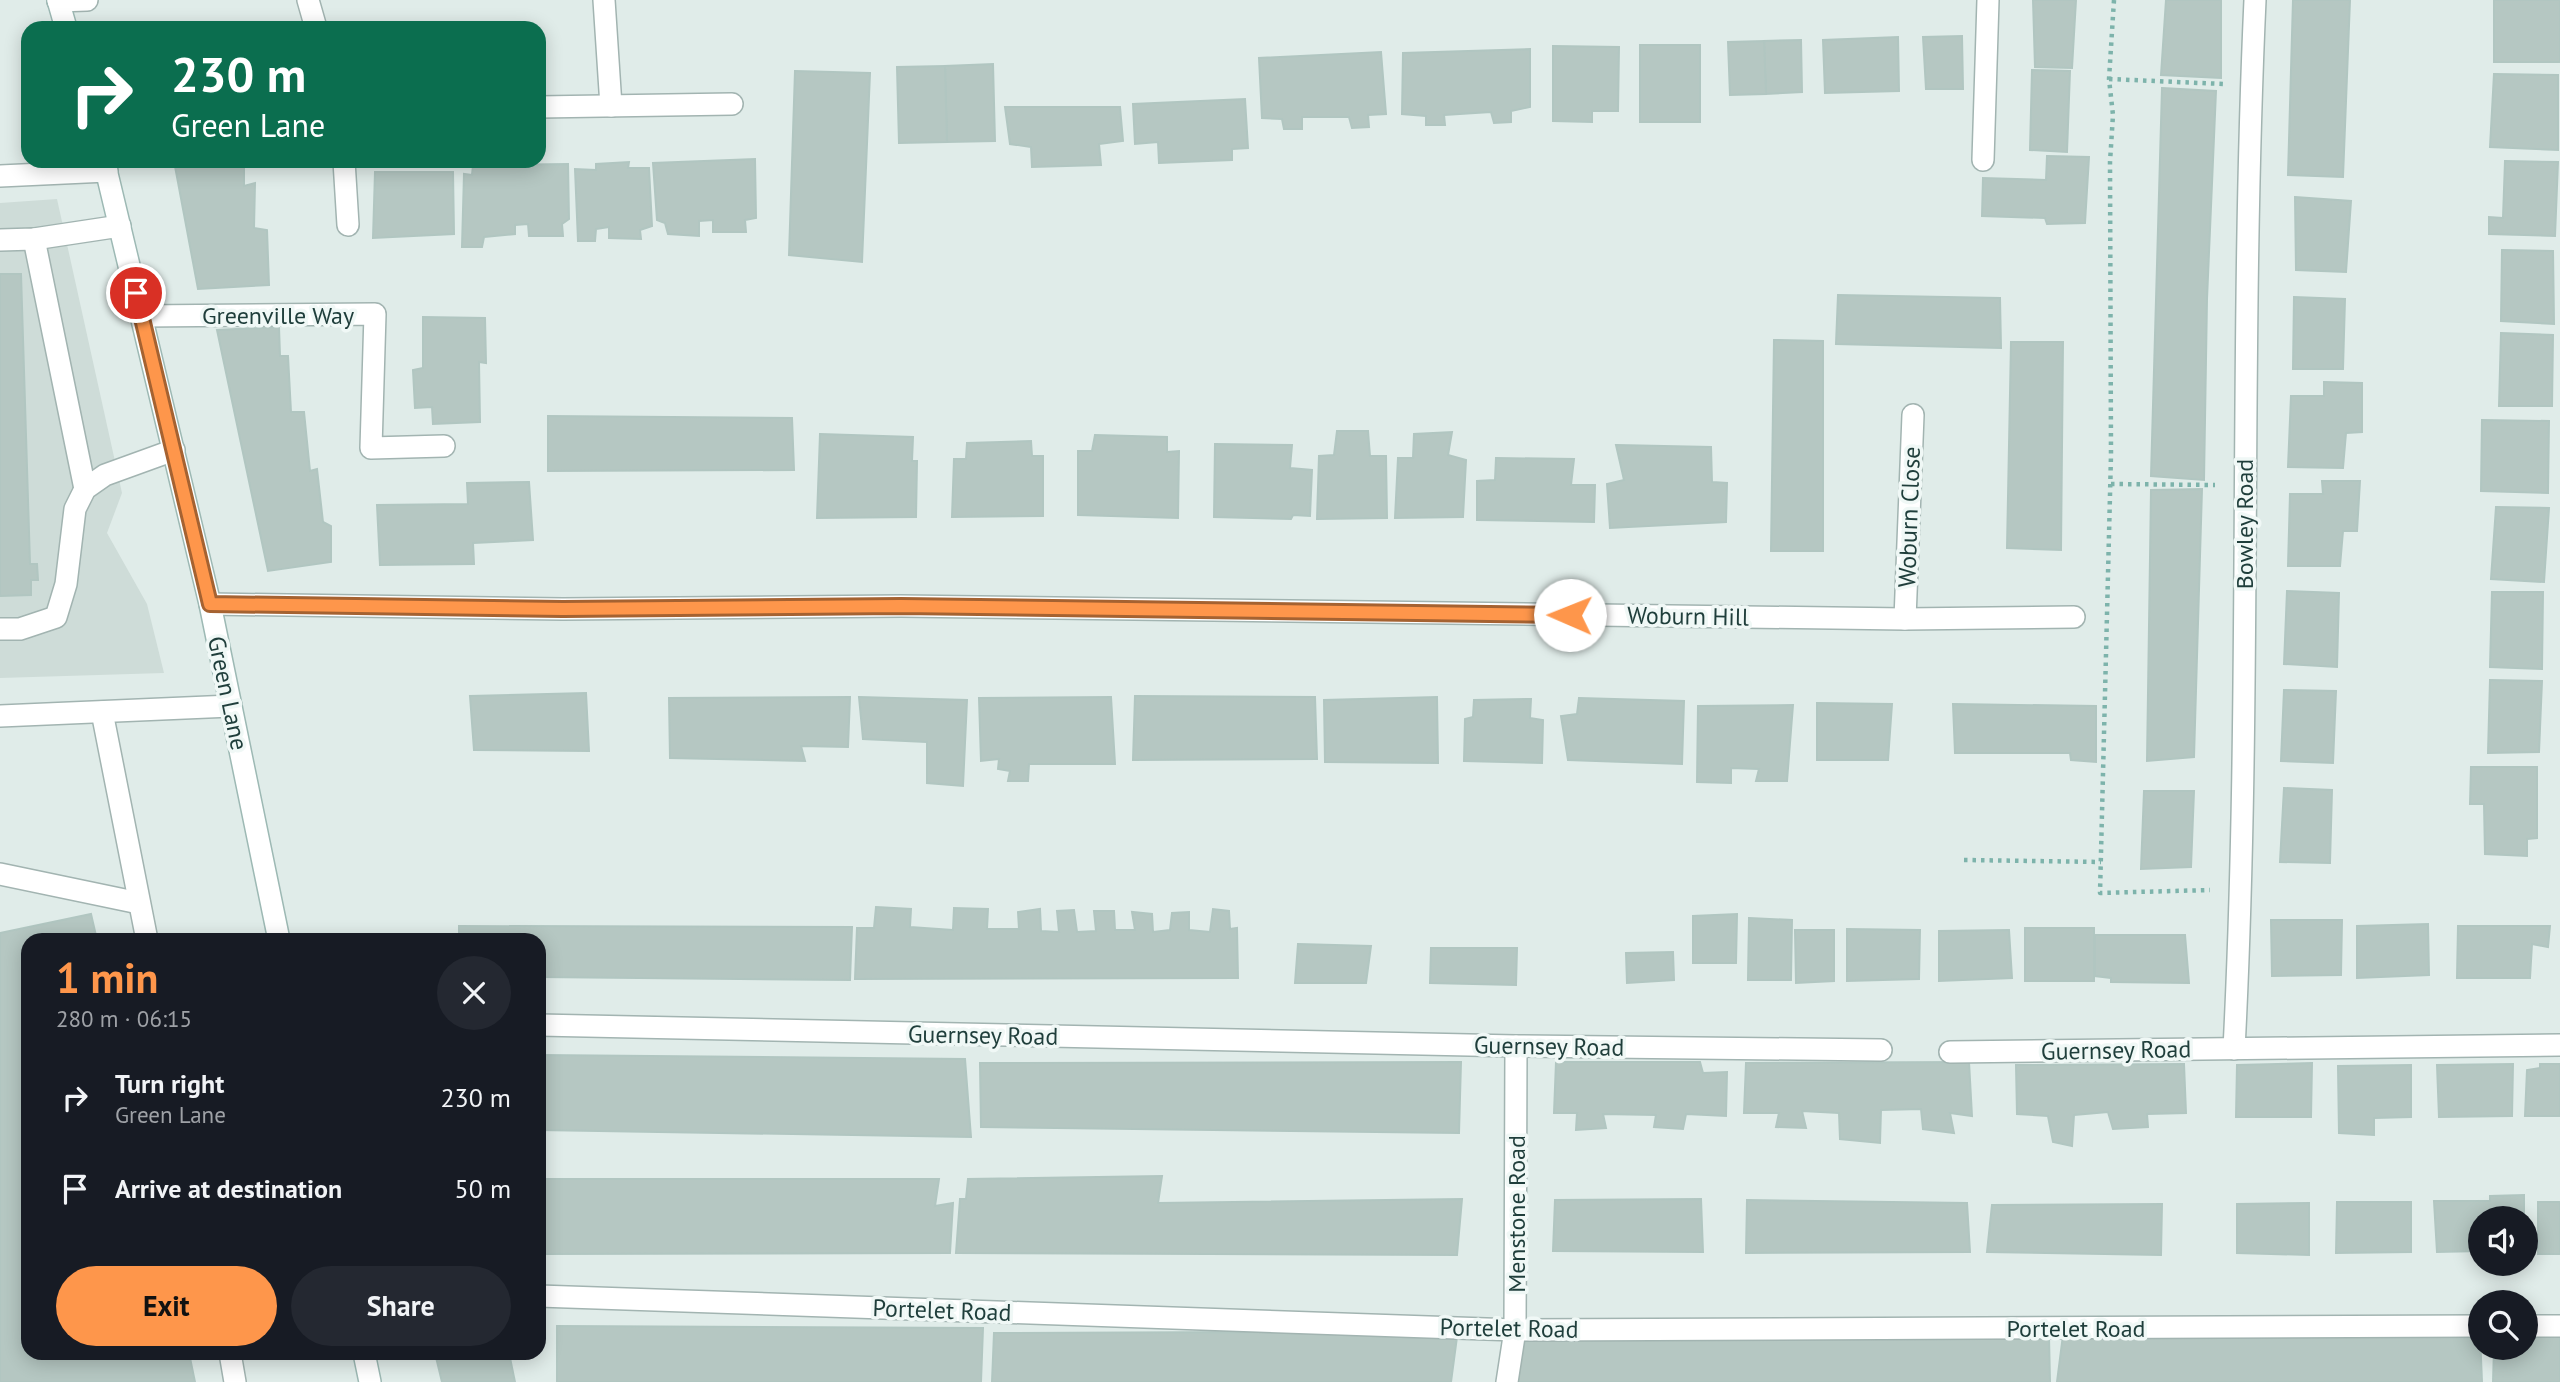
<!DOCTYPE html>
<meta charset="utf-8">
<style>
:root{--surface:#171b24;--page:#242831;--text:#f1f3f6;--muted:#9ea1a6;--accent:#fe964b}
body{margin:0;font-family:"PT Sans",sans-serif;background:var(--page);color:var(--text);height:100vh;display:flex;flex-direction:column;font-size:26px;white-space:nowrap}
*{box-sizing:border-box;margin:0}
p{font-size:23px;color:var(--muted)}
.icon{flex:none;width:38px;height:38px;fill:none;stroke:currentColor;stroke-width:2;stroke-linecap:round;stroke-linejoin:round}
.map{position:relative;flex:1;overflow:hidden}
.details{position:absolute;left:21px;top:933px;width:525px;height:427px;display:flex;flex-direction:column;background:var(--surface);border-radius:21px;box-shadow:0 4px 18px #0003}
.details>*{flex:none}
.top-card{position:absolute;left:21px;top:21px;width:525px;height:147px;border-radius:21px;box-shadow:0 4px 18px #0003;background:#0b6e4f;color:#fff;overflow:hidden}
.buttons{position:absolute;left:2468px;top:1206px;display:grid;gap:14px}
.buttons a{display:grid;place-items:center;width:70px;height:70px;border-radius:50%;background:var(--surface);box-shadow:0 4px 18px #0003;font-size:35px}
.pin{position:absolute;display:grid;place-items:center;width:60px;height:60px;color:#fff;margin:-30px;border:4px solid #fff;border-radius:50%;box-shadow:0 2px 7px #0007}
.me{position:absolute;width:77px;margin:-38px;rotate:271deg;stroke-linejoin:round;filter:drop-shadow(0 0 5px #0008)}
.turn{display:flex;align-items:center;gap:24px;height:147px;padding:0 35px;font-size:32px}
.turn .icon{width:91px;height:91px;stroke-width:2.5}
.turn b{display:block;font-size:49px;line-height:60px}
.round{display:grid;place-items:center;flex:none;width:74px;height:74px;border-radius:37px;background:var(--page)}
.overview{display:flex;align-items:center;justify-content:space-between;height:119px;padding:0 35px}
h1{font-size:42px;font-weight:600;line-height:52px;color:var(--accent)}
.primary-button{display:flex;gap:14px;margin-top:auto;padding:14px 35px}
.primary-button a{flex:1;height:80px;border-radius:42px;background:var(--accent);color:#111;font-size:28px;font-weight:600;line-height:80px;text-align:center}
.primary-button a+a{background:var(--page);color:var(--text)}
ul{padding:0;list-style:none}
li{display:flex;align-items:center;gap:21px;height:91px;padding:0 35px}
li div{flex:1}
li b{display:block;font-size:26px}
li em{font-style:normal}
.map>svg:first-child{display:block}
.built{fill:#cedcd8}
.building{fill:#b5c7c2;stroke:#b1c6c1;stroke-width:2}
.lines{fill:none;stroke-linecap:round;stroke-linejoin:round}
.lane-casing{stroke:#a2b4b1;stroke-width:24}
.street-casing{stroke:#a2b4b1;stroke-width:24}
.secondary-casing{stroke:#9db9b4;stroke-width:24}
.path{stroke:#7db3ab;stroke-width:4.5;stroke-dasharray:3.5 5;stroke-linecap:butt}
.lane{stroke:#fff;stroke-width:21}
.street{stroke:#fff;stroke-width:21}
.secondary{stroke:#fff;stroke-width:21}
.route-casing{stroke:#a56231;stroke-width:18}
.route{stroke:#fe964b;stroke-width:12}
.labels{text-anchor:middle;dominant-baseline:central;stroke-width:7;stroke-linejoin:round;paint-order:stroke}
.street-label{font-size:24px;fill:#1f3e3b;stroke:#f0f8f6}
</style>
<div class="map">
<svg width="2560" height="1382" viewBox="0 0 2560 1382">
<rect width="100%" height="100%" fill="#e0ece9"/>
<path class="built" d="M57,199L122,493L107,533L147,604L164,673L0,678V203Z"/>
<g class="building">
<path d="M2033,0H2076L2072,68L2035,67Z"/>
<path d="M2166,0H2221V78L2161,75Z"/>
<path d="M2293,0H2350L2343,177L2288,175Z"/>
<rect x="2494" y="0" width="66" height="62"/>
<path d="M1962,36L1963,89H1926L1923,37Z"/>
<path d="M1898,37L1899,91L1825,93L1823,40Z"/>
<path d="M1801,40L1802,92L1766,94L1764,41Z"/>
<path d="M1764,41L1766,94L1730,95L1728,42Z"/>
<rect x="1640" y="45" width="60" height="77"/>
<path d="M1553,46L1619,47L1618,111H1592V122L1553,121Z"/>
<path d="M1530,49V107L1511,111V122L1494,123L1491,112L1444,115L1445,125H1426V116L1402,114L1403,53Z"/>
<path d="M1381,52L1386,114L1368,115L1369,127L1352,128L1349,117H1302V129H1284L1282,119L1262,118L1259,58Z"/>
<path d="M993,64L995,141L947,142L945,66Z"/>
<path d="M945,66L947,142L899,143L897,67Z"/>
<path d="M2032,70L2070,71L2067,152L2030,150Z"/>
<path d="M795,71L870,73L862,262L789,255Z"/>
<path d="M2494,74L2558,75V150L2490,147Z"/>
<path d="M2162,88L2216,91L2207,299L2204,480L2151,476Z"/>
<path d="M1245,99L1248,148L1232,149V160L1159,163L1158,142L1135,144L1133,104Z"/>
<path d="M1005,107H1120L1123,141L1099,144L1101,165L1032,167L1031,147L1010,144Z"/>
<path d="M2047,156L2089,157L2085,223L2047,224L2045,218L1982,216L1983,178L2046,180Z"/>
<path d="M755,159L756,218L745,220L746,232H713V220L699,221V236L668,234L665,223L657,220L653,163Z"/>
<path d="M174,161H244V186L255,183L254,228L267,230L269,285L198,289Z"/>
<path d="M2505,161L2558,162L2555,236L2489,234V217L2503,218Z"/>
<path d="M629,162L628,168H649L652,226L640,230L641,239L609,238V227L596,229L595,241H578L575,169L596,170V164Z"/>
<path d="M568,164L569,219L562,224L563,236H529L528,224L515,225V234L484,237L482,247H462L464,174L472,175L473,165Z"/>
<path d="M375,172H453L454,234L373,238Z"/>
<path d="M2295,197L2351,201L2346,272L2296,270Z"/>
<path d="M2502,250L2553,251L2554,324L2501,321Z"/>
<path d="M0,274H21L30,564H37L38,580H31V595L0,596Z"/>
<path d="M1838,295L2000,298L2001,348L1836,344Z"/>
<path d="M2294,297L2345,299L2343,369H2293Z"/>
<path d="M423,317L485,318L486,363L479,362L480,422L433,424L432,407L415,408L413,370L423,368Z"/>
<path d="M279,327L280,356H288L291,412H304L310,471L317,469L323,522L331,526V562L268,571L217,330Z"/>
<path d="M2501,333L2553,335L2552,406H2499Z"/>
<path d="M1774,340L1823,341V551H1771Z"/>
<path d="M2011,342H2063L2061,550L2007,548Z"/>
<path d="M2324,382L2362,383V432L2346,433L2343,468L2288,467L2291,396H2324Z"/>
<path d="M548,416L792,418L794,470L548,471Z"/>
<path d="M2482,420L2549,421L2548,493L2481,491Z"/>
<path d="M1337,431H1368L1370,456H1386L1387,518L1317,519L1319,456L1334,455Z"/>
<path d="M1452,432L1448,455L1466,460L1463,517L1395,518L1398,458H1413L1414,434Z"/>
<path d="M820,434L913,437L912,461H917L916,517L817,518Z"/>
<path d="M1095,435L1167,437V452L1179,451L1178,518L1078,515V451H1092Z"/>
<path d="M1031,441L1032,456H1043V516L952,517L954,459H966L967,443Z"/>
<path d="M1215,444L1292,445L1290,468L1312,470L1310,516L1293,515L1291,519L1214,517Z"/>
<path d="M1616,445L1711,447L1712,482L1727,483L1726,522L1610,528L1607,484L1624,480Z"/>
<path d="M1496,458L1574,459L1571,485H1595L1594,522L1477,520V481L1495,480Z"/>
<path d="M2322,481H2360L2357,531H2343L2340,566H2288L2290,494H2323Z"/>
<path d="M529,482L533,540L473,543L474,564L380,565L377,505L468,504L467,483Z"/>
<path d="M2202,489L2194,757L2147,761L2151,490Z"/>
<path d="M2496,507L2549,508L2544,582L2491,579Z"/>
<path d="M2287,591L2339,593L2337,667L2284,664Z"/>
<path d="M2492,592H2543L2542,669L2490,667Z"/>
<path d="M2490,680L2542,681L2539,752L2488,753Z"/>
<path d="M2284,690L2336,691L2333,763L2281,761Z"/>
<path d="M586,693L589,751L474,750L470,696Z"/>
<path d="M1135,696L1315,697L1317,759L1133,760Z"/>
<path d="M850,697L848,747L801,746L805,761L670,758L669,698Z"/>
<path d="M859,697L967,700L963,786L927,783V742L863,739Z"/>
<path d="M1111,697L1115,764H1029L1028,781H1008L1010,771L998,769L999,759L981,761L979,698Z"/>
<path d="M1437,697L1438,763L1325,762L1324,700Z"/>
<path d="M1579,698L1684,701L1682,764L1568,760L1561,716L1577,714Z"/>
<path d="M1531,699L1530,718L1543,720L1542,763L1464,761L1465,719L1473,717L1474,700Z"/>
<path d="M1817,703L1892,704L1888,760H1817Z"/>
<path d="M1953,704L2096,706V762L2071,760L2070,753H1955Z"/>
<path d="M1793,705L1787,781H1756L1759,769L1731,768V783L1697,782L1698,706Z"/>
<path d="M2471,767H2537V838L2527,839V856L2485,854L2484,804H2470Z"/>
<path d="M2284,788L2332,790L2330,863L2280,862Z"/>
<path d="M2144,791H2194L2191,867L2141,869Z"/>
<path d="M876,907L911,909L910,927L953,930L954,908L988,909L987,929H1019L1018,912L1040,909L1041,931L1059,932L1057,911L1074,910L1077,932L1096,931L1094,911H1114L1115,930H1135L1132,912L1152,914L1153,932L1170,930L1172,913L1189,912V930L1210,932L1213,909L1229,911L1230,929L1237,928L1238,978L855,979L857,928H874Z"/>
<path d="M91,914L97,940H28V1353H189L195,1382H0V933Z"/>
<path d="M1737,914L1736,963H1693V916Z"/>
<path d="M1749,918L1792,920L1791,980H1748Z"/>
<path d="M2271,920H2342L2341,975L2272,976Z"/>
<path d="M2428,924L2429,975L2357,978V926Z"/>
<path d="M459,926L852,927L850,980L539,977V940H459Z"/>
<path d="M2458,926H2550L2548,947L2532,944L2530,978H2457Z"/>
<rect x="2025" y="928" width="69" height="53"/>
<path d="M1847,929L1920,930L1919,979L1847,981Z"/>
<path d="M1795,930H1834V981L1796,983Z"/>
<path d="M2009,930L2012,978L1939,981V931Z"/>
<path d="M2095,935H2185L2189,983L2111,982V978L2095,976Z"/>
<path d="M1298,944L1371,946L1366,983H1295Z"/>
<path d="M1431,948H1517L1516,985L1430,983Z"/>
<path d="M1673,952L1674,980L1627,983L1626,953Z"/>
<path d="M539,1055L965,1059L971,1137L539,1130Z"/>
<path d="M1461,1062L1459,1133L981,1127L980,1063Z"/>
<path d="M1556,1062H1700L1703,1073L1727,1072L1726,1116L1686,1114L1683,1129L1654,1127L1656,1115L1603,1114L1606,1128L1576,1130L1577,1113H1554Z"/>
<path d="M1969,1062L1972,1116L1950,1113L1954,1133L1923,1129L1921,1109L1881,1110L1880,1143L1840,1139L1839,1113L1802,1111L1806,1128L1776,1127L1779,1113H1744L1746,1063Z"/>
<path d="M2312,1063L2311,1117H2236L2237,1065Z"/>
<path d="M2184,1064L2186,1113L2147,1114L2148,1127L2113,1129L2108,1112L2074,1115L2072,1146L2053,1142L2048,1116L2017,1114L2016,1065Z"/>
<path d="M2513,1064L2512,1116L2439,1117L2437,1065Z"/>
<path d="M2540,1064H2560V1116H2525L2527,1070L2540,1068Z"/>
<path d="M2411,1065V1117L2374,1118V1135L2339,1133L2338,1066Z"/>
<path d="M1162,1176L1158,1203L1462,1199L1457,1255L956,1253L960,1199H966L968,1179Z"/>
<path d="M539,1179H939L935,1206L953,1203L950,1253L539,1254Z"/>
<path d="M2524,1195V1218H2480V1251L2437,1252L2434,1201H2490V1196Z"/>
<path d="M1701,1199L1703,1252L1553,1251L1555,1200Z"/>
<path d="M1747,1200L1967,1203L1970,1252L1746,1253Z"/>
<path d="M2337,1202H2411V1252L2336,1253Z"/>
<rect x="2538" y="1202" width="22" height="52"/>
<path d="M2309,1203V1255L2237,1253V1204Z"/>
<path d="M2162,1204L2161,1255L1987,1252L1992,1205Z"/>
<path d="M557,1326L983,1328L981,1382H557Z"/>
<path d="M1241,1332L1457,1337L1451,1382H992L994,1333Z"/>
<path d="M1522,1334L2049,1337L2050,1382H1518Z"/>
<path d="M2480,1334L2482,1382H2057L2063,1335Z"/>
<path d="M2525,1334H2560V1382H2493L2494,1348H2525Z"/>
<path d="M435,1353H509L515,1382H442Z"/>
</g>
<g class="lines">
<defs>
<g id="lane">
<path d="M1983,160L1988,0"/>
<path d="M34,239L85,489"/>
<path d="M0,240L34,239L120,226"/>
<path d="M0,629H20L56,617L66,584L75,509L85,489L105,475L174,450"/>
<path d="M102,712L147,940"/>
<path d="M0,716L231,706"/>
<path d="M0,874L139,903"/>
<path d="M230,1353L235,1382"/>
</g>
<g id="street">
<path d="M308,0L316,28"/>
<path d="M604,0L611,106"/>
<path d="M58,1L87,0"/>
<path d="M539,107L732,104"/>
<path d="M344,161L348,225"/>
<path d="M0,176L107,171"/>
<path d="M141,316L375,314L371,448L444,446"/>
<path d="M210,604L563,609L901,606L1905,619L2074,617"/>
<path d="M1905,619L1913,415"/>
<path d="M539,1025L1516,1046L1881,1050"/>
<path d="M2234,1049C2252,700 2239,349 2255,0"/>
<path d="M1950,1052L2560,1045"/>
<path d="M539,1296L1515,1330L2480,1326"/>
<path d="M2525,1326H2560"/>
<path d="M1507,1382L1515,1330L1516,1046"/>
</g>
<g id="secondary">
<path d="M58,0L66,28"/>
<path d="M104,161L210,604L279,940"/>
<path d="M364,1353L370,1382"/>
</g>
</defs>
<use href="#lane" class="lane-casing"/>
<use href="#street" class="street-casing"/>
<use href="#secondary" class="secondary-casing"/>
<g class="path">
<path d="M2114,0L2109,79L2113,115L2110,162L2111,455L2100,893L2210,890"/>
<path d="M2109,79L2223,84"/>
<path d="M2111,484L2215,485"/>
<path d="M1964,860L2101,862"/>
</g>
<use href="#lane" class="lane"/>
<use href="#street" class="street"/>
<use href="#secondary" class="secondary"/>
</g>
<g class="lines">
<defs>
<path id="route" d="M136,293L210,604L563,609L901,606L1570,615"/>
</defs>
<use href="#route" class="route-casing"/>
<use href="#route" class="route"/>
</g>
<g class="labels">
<g class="street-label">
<text x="278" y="315">Greenville Way</text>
<text transform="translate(1909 517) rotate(-88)">Woburn Close</text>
<text transform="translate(2244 524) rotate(-90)">Bowley Road</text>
<text transform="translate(1688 616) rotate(1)">Woburn Hill</text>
<text transform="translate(228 693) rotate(78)">Green Lane</text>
<text transform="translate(983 1035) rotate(1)">Guernsey Road</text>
<text transform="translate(1549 1046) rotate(1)">Guernsey Road</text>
<text transform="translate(2116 1050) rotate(-1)">Guernsey Road</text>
<text transform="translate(1516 1214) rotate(-90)">Menstone Road</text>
<text transform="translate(942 1310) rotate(2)">Portelet Road</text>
<text transform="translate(1509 1328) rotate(1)">Portelet Road</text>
<text x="2076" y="1328">Portelet Road</text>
</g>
</g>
</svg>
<div class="buttons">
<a><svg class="icon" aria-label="sound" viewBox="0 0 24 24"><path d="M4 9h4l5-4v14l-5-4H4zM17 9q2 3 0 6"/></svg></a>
<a><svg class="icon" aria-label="search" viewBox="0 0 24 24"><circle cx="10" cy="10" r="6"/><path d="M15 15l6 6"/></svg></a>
</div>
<div class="pin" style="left:136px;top:293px;background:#d93025"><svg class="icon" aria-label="arrive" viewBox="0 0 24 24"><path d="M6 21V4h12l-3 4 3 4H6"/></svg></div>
<svg class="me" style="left:1570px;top:615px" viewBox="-20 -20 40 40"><circle r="19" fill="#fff"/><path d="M0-13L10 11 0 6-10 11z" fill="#fe964b"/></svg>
<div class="top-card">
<div class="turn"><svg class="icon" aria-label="right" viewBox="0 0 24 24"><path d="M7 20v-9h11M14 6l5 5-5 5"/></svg><div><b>230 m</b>Green Lane</div></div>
</div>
<section class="details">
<div class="overview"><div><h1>1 min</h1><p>280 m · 06:15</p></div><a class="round"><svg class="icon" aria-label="close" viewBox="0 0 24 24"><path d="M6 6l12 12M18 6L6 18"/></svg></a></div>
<ul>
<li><svg class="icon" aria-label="right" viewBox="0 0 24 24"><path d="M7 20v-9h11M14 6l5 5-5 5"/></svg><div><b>Turn right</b><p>Green Lane</p></div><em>230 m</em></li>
<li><svg class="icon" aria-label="arrive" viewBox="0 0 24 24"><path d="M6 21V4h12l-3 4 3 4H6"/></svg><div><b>Arrive at destination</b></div><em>50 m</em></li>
</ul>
<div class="primary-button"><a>Exit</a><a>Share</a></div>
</section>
</div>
